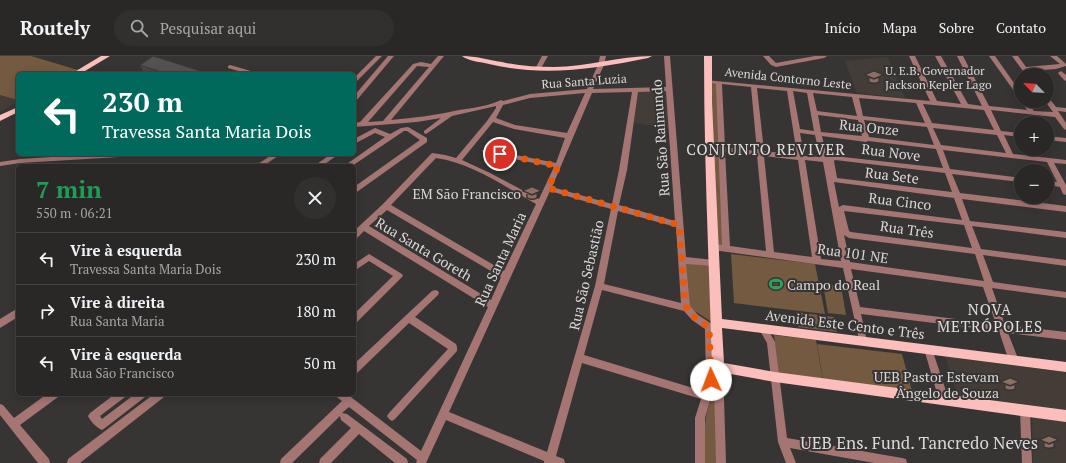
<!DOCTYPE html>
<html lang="pt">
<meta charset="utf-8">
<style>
:root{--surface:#292827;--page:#31302f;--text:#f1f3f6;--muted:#a5a6a7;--line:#454444}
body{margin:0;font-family:"PT Serif",serif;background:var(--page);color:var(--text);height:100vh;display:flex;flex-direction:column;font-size:15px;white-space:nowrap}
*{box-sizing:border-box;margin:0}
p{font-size:13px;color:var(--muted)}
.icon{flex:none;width:22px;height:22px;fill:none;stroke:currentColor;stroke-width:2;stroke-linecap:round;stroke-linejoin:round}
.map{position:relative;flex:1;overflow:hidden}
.drawer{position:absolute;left:16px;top:108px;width:340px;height:232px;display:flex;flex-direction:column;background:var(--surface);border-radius:6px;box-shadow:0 2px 10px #0003,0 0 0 1px var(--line)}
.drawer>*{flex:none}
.top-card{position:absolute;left:16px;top:16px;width:340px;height:84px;border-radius:6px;box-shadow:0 2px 10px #0003,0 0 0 1px var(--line);background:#00695c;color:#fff;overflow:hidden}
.needle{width:26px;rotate:295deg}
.buttons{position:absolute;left:1014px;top:12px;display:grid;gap:8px}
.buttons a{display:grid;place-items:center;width:40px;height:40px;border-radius:50%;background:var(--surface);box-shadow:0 2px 10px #0003,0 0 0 1px var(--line);font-size:20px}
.pin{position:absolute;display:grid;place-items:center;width:34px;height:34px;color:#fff;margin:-17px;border:2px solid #fff;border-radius:50%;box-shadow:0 1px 4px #0007}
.me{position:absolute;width:44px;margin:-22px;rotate:358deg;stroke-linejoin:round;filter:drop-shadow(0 0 3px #0008)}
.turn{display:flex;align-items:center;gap:14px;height:84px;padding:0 20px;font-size:18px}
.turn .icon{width:52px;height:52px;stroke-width:2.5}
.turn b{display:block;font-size:28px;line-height:34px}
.round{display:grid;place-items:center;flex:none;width:42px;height:42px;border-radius:21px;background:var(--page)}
.headline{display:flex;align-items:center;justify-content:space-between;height:68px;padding:0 20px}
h1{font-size:24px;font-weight:800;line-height:30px;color:#1e9e55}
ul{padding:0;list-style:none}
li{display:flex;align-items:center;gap:12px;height:52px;padding:0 20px;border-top:1px solid var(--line)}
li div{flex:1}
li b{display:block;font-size:15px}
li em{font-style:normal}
header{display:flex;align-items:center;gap:24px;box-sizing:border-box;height:56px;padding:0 20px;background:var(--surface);border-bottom:1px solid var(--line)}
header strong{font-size:19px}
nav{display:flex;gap:22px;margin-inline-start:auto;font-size:14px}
.search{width:280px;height:36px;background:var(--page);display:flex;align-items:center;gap:10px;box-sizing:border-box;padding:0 14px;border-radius:22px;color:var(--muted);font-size:15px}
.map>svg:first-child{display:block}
.built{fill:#443d37}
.green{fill:#745a40}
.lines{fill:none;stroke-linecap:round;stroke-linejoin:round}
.minor{fill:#a57572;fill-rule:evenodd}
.major{fill:#fbbebb;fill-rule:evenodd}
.wall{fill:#484645}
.building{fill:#545150;stroke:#3b3938}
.route{stroke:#ea580c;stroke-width:7;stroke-dasharray:0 12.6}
.labels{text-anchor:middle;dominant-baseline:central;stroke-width:4;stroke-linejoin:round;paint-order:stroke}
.far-poi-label{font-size:12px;fill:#dad9d7;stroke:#373534;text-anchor:start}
.far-street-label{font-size:12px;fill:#dad9d7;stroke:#373534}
.street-label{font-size:14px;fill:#dad9d7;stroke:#373534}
.poi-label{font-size:14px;fill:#dad9d7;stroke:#373534;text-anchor:end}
.neighbourhood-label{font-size:15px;letter-spacing:1px;fill:#e1dfdc;stroke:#373534}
.near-poi-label{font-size:17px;fill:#dad9d7;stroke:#373534;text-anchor:end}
</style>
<header>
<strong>Routely</strong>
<div class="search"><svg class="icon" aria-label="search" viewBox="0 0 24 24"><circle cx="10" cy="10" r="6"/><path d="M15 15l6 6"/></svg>Pesquisar aqui</div>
<nav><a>Início</a><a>Mapa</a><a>Sobre</a><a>Contato</a></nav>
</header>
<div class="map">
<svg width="1066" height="407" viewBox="0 0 1066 407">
<rect width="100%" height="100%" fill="#373534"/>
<g class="built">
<path d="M888,1L905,42L857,37L845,5Z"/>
<path d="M637,35H667L669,72L634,67Z"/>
<path d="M0,39L18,44V46L0,56Z"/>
<path d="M945,300L1066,316V355L958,340Z"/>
<path d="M1032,360L1066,365V407H1033Z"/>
</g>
<g class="green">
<path d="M0,0H31L78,14L70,18H18V44L0,39Z"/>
<path d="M709,27L717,28L724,190L716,189Z"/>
<path d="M731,198L815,208L825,258L734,247Z"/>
<path d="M685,206L709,208L712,266L688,251Z"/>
<path d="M823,228L841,230L846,259L828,257Z"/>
<path d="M796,256L834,261L837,276L798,271Z"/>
<path d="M774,279L816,284L823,325L779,320Z"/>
<path d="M817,288L902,298L912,335L823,323Z"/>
<path d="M714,336L715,337L717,407H705C705,381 702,361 714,336Z"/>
</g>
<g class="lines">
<g class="minor">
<path d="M376,0H382L356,26L354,27V22Z"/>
<path d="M388,0H394L356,45L354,46V40Z"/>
<path d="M438,0H444L391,64C414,62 436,59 459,54C473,52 489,50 501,44L503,45L530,38L587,33L598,9L600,0H606L604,9L593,33L666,31L664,0H670L686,201L714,204L717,205L718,207L717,209L714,210L686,208L690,250L698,259L712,268L713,271L715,308L718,307L721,308L723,311L726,407H716L714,330L705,362V407H695V362L701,343L582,307L556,400L564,403L565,407H544V405L446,364L426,407H416L417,404L349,351L342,357L347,358L407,403L408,407H395L359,378L331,407H319L320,403L351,372L341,364L340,360L292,407H280L281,403L342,345L337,341L335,338H347L421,395L488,251L364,175L357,182L354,183V175L383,148L432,97L445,99L456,102L487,65L496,52V50L452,60L426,78L424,77V75L441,62L417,66L354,71V67L360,66L413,8L421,6L431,8ZM417,10L429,11L383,65L368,66ZM666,35L675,165L619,149L627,114L638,36ZM632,36L619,114L612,148L552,131L592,37ZM585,37L567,77L515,69L496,62L503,49L530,42ZM493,66L514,73L565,82L556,107L485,93L482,95L485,97L554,111L539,143L490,117L462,104ZM436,102C472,107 505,131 536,148L504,215L391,149ZM550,135L611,153L595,230L547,396L449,356ZM387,154L501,221L491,244L369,170ZM618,155L676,171L681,247L604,228ZM602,234L684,255L692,264L705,273L706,324L703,335L584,299Z"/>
<path d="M542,0H548L540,14H536L535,13Z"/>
<path d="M763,0H769L776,7L815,0H827L824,2L776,11L771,9Z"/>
<path d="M909,0H915L937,45L961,48L935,0H941L968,48L982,50L957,0H963L989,50L1027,54L1021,45H1027L1034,55L1053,56L1045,45H1047V41L1049,42L1056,51L1066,52V56L1058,55L1066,67V74L1064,73L1055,61L991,54L1001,75L1021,77V81L1004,79L1013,98L1066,104V108L1054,107L1066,129V139L1063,138L1060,131L1047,129V125L1057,126L1047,106L943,94L950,113L1021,122V126L952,118L960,137L1066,150V156L962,143L970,165L1066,176V182L972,170L981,193L1066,204V210L983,199L993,226L1066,236V242L992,232L1005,269L1066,276V284L1008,277L1019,305L1017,308L1014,309L1011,308L1009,305L999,275L861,258L867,285L866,288L863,289L860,288L843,212L713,194L709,191L713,188L722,189L716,28L705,26V24L930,45ZM722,28L751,31L757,95L725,91ZM757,32L787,35L797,99L764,95ZM793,35L807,37L814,75L800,73ZM813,37L852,41L857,60L817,55ZM859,42L916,47L925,67L863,60ZM923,48L984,54L994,74L932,67ZM818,59L858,64L862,80L821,76ZM864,64L927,71L934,89L869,81ZM933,72L997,79L1006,97L941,89ZM800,77L815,79L820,101L804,100ZM822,80L866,86L868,85L936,93L943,112L834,100L827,101ZM725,96L757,99L766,195L730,190ZM764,100L798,104L812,201L774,196ZM805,104L823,106L841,205L821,203ZM835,104L945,117L952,136L837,122L834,105ZM834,126L954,142L962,164L843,149L839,151ZM844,155L964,169L972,192L851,176L849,175ZM844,179L849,182L975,198L984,225L850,206ZM851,213L983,231L996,268L860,251Z"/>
<path d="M989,0H995L1021,37V43L1019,42Z"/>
<path d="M1012,0H1018L1026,11L1060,8L1050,0H1057L1066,8V10L1056,13L1029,15L1032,19H1026Z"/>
<path d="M230,9L258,17L259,18H249L228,12V10Z"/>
<path d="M1061,15L1066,19V25L1064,24L1058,17Z"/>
<path d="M408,71L427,82V86L354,138V131L420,84L407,75H404L352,110H344L385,81L375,77L354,88V83L375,72L390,78L401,72Z"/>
<path d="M1047,80L1066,82V86L1047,84Z"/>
<path d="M98,98H139L136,100L20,107L0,110V106L20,103Z"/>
<path d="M273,98H281L263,110H255Z"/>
<path d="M331,98H339L322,110H314Z"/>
<path d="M369,198L402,218L403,220L357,266L354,267V258L393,220L369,205L354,215V208Z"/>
<path d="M435,234L438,235L439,237L438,239L415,261L456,288L457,291V295L395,363L392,365L389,363L387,360L389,357L448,293L409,267L357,317L354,318V308L432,235Z"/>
<path d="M18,252V261L0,272V263Z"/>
<path d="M763,269L766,270L775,286L787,382L902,402L906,403L907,407H874L790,392L796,407H786L778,386L767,287L759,273L760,270Z"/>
<path d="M928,289L931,290L949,344L947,347L944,348L941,347L939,344L924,293L925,290Z"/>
<path d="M47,338H60L58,341L20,369L49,403L50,407H38L0,359V348L3,349L14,362Z"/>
<path d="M115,338H127L125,341L100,360L102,363L135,338H147L145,341L105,372L102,374C96,371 91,366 88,360L90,357Z"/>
<path d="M154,338H166L164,341L80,407H67L68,403Z"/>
<path d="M1025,349L1028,351L1030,354L1032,407H1022L1020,354L1022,351Z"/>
</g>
<g class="major">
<path d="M101,0H110L80,18H71Z"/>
<path d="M462,0C476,0 488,4 502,6C519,10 536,11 554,11C587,11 619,0 652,0L648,2C594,13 543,21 489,8C481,6 468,5 462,0Z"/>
<path d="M704,0H712V46L722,263L1066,306V316L722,272L724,307L775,316L1066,354V366L775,326L714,315L712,311C709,208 704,104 704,0Z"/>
<path d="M18,51V56L0,65V59Z"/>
</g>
</g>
<path class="wall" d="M140,9L210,18H151L143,15Z"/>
<path class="building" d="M153,0L210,18H167L140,9Z"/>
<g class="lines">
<path class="route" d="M500,98L558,110L548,132L679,169L685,247C688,259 700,265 709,271L711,324"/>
</g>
<defs>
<symbol id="school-bare" viewBox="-9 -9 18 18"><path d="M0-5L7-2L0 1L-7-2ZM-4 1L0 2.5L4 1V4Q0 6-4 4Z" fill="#8d6e63" stroke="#373534" stroke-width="2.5" paint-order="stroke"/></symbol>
<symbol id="stadium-bare" viewBox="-9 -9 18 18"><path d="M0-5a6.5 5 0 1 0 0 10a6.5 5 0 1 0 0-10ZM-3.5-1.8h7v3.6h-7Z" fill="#2e9e5b" stroke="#373534" stroke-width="2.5" paint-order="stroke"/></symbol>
</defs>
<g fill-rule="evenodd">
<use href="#school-bare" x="864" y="11" width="20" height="20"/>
<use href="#school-bare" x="522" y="127" width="20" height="20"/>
<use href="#stadium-bare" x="766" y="218" width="20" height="20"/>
<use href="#school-bare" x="1000" y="318" width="20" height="20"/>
<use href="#school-bare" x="1039" y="376" width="20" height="20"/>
</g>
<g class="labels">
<g class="far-poi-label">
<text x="885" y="14">U. E.B. Governador<tspan x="885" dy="14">Jackson Kepler Lago</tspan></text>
</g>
<g class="far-street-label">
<text transform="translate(788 22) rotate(6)">Avenida Contorno Leste</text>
<text transform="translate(584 25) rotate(-4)">Rua Santa Luzia</text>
</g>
<g class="street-label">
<text transform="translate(869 71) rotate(6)">Rua Onze</text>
<text transform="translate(660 82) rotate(-94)">Rua São Raimundo</text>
<text transform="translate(891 96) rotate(7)">Rua Nove</text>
<text transform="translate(892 119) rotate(7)">Rua Sete</text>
<text transform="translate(900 145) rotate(7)">Rua Cinco</text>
<text transform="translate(907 173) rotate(8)">Rua Três</text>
<text transform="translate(424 193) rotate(31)">Rua Santa Goreth</text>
<text transform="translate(853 197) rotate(8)">Rua 101 NE</text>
<text transform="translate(500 203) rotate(-65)">Rua Santa Maria</text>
<text transform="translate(586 219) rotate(-77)">Rua São Sebastião</text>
<text transform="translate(845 268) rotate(7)">Avenida Este Cento e Três</text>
</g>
<g class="poi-label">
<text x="521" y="137">EM São Francisco</text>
<text x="787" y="228" text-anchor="start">Campo do Real</text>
<text x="999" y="320">UEB Pastor Estevam<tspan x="999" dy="16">Ângelo de Souza</tspan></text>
</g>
<g class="neighbourhood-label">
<text x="766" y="93">CONJUNTO REVIVER</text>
<text x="990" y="253">NOVA<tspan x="990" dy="17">METRÓPOLES</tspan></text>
</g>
<g class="near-poi-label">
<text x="1038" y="386">UEB Ens. Fund. Tancredo Neves</text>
</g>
</g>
</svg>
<div class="buttons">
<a><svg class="needle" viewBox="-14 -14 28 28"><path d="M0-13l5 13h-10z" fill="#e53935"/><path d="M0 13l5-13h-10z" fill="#a5a6a7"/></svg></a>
<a>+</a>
<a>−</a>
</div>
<div class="pin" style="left:500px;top:98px;background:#d93025"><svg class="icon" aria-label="arrive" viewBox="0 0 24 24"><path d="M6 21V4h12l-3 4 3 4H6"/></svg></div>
<svg class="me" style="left:711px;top:324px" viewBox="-20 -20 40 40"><circle r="19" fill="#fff"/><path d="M0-13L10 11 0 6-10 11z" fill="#ea580c"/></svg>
<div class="top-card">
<div class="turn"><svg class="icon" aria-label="left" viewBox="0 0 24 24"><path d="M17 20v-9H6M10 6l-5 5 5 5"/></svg><div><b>230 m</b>Travessa Santa Maria Dois</div></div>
</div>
<section class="drawer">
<div class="headline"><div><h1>7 min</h1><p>550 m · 06:21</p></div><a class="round"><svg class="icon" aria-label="close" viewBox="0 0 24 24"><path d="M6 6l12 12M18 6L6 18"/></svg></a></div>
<ul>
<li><svg class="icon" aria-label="left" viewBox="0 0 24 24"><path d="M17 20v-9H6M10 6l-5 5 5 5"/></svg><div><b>Vire à esquerda</b><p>Travessa Santa Maria Dois</p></div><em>230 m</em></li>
<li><svg class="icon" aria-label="right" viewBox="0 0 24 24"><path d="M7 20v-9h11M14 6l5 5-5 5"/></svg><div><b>Vire à direita</b><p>Rua Santa Maria</p></div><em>180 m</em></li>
<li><svg class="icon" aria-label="left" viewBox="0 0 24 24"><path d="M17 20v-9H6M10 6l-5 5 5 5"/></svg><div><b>Vire à esquerda</b><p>Rua São Francisco</p></div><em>50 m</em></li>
</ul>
</section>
</div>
